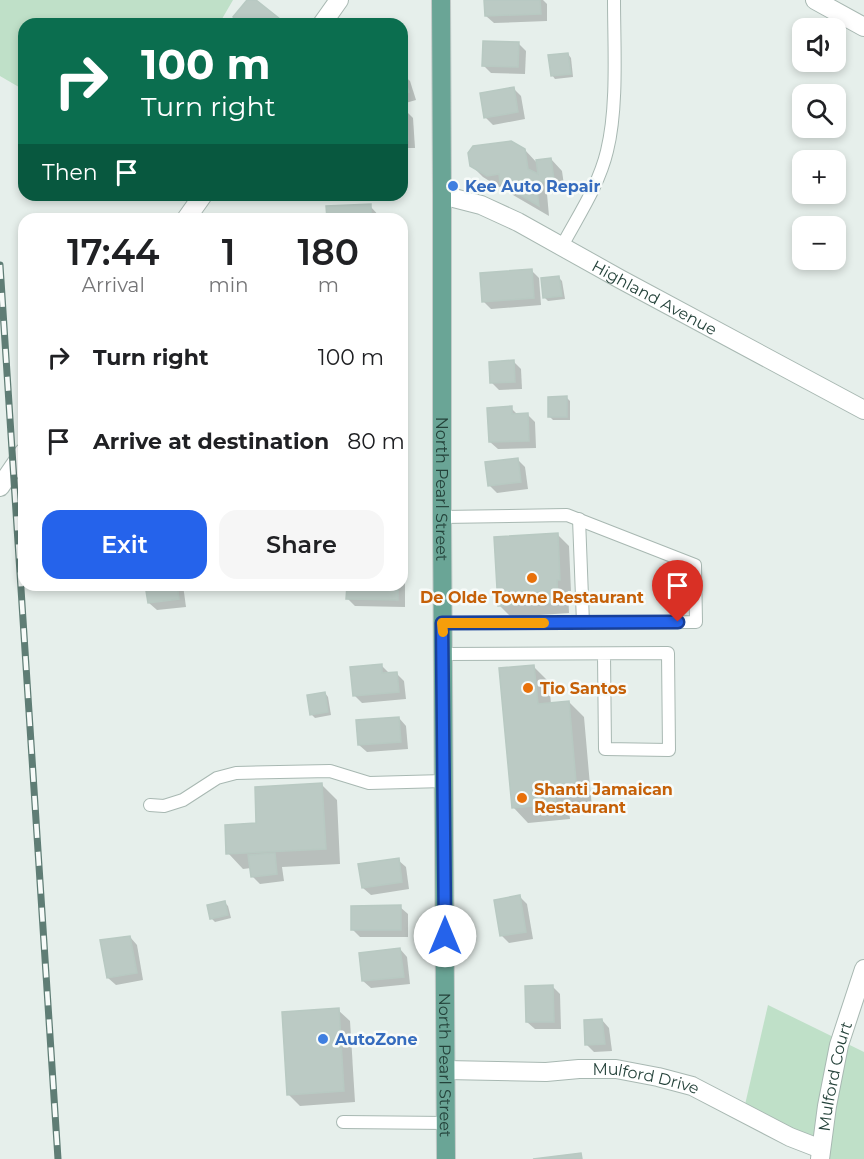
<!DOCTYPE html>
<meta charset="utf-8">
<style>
:root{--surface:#fff;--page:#f6f6f6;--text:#202124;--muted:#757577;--accent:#2563eb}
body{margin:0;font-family:Montserrat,sans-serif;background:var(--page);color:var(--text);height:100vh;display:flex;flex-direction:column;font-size:22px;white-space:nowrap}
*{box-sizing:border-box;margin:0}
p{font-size:20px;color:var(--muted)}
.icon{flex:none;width:33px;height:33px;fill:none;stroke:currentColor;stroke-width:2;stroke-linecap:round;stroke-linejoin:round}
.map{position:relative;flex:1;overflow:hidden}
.panel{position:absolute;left:18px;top:213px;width:390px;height:378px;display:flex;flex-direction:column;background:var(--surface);border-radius:18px;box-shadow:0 3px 9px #0003}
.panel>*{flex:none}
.banner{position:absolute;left:18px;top:18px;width:390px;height:183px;border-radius:18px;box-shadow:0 3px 9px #0003;background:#0b6e4f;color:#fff;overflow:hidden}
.tools{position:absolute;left:792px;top:18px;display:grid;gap:12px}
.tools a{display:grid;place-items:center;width:54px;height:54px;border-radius:12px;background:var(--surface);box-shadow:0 3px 9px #0003;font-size:30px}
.pin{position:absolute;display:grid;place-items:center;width:51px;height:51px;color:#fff;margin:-62px -26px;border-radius:50% 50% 50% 0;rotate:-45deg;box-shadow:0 0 6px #0007}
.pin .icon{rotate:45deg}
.me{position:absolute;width:66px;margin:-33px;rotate:0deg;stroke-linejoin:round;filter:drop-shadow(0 0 4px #0008)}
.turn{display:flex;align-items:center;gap:21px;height:126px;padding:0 24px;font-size:27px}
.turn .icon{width:78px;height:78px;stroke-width:2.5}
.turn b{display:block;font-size:42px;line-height:51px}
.then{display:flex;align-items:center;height:57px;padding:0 24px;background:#0003;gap:12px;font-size:22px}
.eta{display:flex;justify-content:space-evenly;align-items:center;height:102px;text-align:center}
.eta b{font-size:36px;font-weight:600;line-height:42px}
.button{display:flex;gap:12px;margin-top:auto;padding:12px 24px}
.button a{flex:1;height:69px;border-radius:18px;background:var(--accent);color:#fff;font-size:24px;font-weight:600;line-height:69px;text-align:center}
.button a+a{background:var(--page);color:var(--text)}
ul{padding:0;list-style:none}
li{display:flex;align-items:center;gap:18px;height:84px;padding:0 24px}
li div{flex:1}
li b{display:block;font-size:22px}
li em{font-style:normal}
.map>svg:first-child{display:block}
.green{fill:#bfe0c8}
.shadow{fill:#0003}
.building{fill:#bbcac4;stroke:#b8c9c2;stroke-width:1.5}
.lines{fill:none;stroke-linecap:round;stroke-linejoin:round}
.service-casing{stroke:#a8b8b2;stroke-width:14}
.minor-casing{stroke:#a8b8b2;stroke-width:20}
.tertiary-casing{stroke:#a8b8b2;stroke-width:20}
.primary-casing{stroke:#c2cac8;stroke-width:20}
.service{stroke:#fff;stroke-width:12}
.minor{stroke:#fff;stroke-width:18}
.tertiary{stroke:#fff;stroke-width:18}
.primary{stroke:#6aa596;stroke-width:18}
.rail-casing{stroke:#5f7d75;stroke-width:7}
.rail{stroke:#f7fbf9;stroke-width:4.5;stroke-dasharray:14;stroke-linecap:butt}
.route-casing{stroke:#184099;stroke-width:15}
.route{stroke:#2563eb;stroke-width:10}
.slow{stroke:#f59e0b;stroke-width:10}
.shop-dot{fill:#3f7fe0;stroke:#f7fbf9;stroke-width:2}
.food-dot{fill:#e8710a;stroke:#f7fbf9;stroke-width:2}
.labels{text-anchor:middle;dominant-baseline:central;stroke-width:5;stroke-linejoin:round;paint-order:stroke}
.shop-label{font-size:16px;font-weight:bold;fill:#366cbe;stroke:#f7fbf9;text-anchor:start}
.street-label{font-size:16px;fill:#24423a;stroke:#f7fbf9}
.food-label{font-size:16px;font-weight:bold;fill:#c56008;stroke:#f7fbf9;text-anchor:start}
</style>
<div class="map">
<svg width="864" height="1159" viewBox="0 0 864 1159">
<rect width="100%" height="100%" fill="#e6efeb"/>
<g class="green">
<path d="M0,0H233L219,24H24V90L0,76Z"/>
<path d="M768,1005L864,1052V1159H825L744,1109Z"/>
</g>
<g class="shadow">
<path d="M486,0H543L547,4V21L494,23L486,16Z"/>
<path d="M518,43L526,51L525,74L491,73L483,65Z"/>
<path d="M568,54L571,58L573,77L555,79L552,75Z"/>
<path d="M402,74L410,81L416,100L402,104Z"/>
<path d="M513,88L521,96L525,119L493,125L485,117Z"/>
<path d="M402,111H406L413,118L415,148H402Z"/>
<path d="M525,150L538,164L551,159L562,171L565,192L547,194L549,216L513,195L505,186L499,187L483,177L471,165Z"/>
<path d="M402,160L407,187L402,188Z"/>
<path d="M370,206L382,219H328Z"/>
<path d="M532,271L539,278L541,305L491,309L483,301Z"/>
<path d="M559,278L562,281L565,299L548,301L545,298Z"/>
<path d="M514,362L521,369L522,389L499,390L491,382Z"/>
<path d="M567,398L570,401V420H553L550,417Z"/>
<path d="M511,408L518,415H528L535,422L536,448L498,449L490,442Z"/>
<path d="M518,460L525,467L528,489L497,493L489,485Z"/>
<path d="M557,534L569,546L571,591H568L569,613L511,617L499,605Z"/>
<path d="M402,575L405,578V607L355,606L348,599V585H402Z"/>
<path d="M147,585H183L186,607L157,610L149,603Z"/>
<path d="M381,665L389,673L397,674L404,681L406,699L362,703L354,695Z"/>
<path d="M534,667L549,682L551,704L569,702L584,717L592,808L569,810L570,819L528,823L513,807Z"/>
<path d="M325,693L328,697L331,715L315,718L312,715Z"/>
<path d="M399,718L406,726L408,749L367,752L359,745Z"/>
<path d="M322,785L337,800L340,864L282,867L284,881L260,884L252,876L251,868L243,869L228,853L258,825Z"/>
<path d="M398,860L406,867L409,889L371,895L363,888Z"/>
<path d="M520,897L527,904L533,939L509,943L501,935Z"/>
<path d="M224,902L228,906L231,918L215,922L212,919L209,906Z"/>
<path d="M400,907L408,914V937H360L353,930Z"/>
<path d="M130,937L137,945L143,980L116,985L108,978Z"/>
<path d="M400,949L407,957L410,984L371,988L363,981Z"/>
<path d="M553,987L560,994L561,1029H535L527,1022Z"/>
<path d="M338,1010L350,1021L355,1102L300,1106L288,1094Z"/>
<path d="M602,1020L609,1028L612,1051L594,1052L586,1044Z"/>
</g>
<g class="building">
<path d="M247,0H256L280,19L275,24H242L233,17Z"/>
<path d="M484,0H540L541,14L485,16Z"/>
<path d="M483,41L519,42L518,67L482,66Z"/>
<path d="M568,53L571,74L551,76L548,55Z"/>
<path d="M402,72L409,92L402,94Z"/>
<path d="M514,87L518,112L484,118L480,93Z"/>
<path d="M402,109H406L408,140L402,141Z"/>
<path d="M511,141L525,149L528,169L538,174L536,160L551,158L554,180L536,183L539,206L500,183L499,174L487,176L470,166L468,153L473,146Z"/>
<path d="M371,204V219H327L326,206Z"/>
<path d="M532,269L534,298L482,302L480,273Z"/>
<path d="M559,276L562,296L543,298L541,278Z"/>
<path d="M514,360L515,382L490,383L489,362Z"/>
<path d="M567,396V417H548V397Z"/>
<path d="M512,406V414L528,413L529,441L489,442L487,408Z"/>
<path d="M518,458L521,482L488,486L485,462Z"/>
<path d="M558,533L560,580H557L558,602L498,606L494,537Z"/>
<path d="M145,585H177L179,599L148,603Z"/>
<path d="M347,585H398V600L346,599Z"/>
<path d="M382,664V673L397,672L399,692L353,696L350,667Z"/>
<path d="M534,665L538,704L569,701L577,793L555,796L556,804L512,808L499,668Z"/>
<path d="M325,692L328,712L310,715L307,695Z"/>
<path d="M399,717L401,742L358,745L356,720Z"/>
<path d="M322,783L326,849L226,854L225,825L256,823L255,787Z"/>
<path d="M275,853L277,874L251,877L248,855Z"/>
<path d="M399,858L402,882L362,888L358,864Z"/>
<path d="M520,895L526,932L500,936L494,900Z"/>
<path d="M225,901L228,915L210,919L207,905Z"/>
<path d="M401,905V930H351V906Z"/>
<path d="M130,936L137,973L107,978L100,940Z"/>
<path d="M400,948L404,977L362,981L359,953Z"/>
<path d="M553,985L554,1022H526L525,986Z"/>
<path d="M339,1008L344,1091L287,1095L282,1012Z"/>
<path d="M602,1019L605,1044L585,1045L584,1020Z"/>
<path d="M581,1153L582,1159H533Z"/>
</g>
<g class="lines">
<defs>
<g id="service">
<path d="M562,246C578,216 599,185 607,151C618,107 614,46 614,0"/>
<path d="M442,517L567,515L695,565L696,622L443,623"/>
<path d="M579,519L583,623"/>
<path d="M443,654L668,653L669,750L605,749L604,655"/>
<path d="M150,805L164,806L183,800L217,778L236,773L330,771L369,783L444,781"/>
<path d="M343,1122L446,1123"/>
</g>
<g id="minor">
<path d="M815,0L864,27"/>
<path id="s1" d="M442,195L481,205L518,222L620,279L864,410"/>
<path id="s2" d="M446,1070L546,1072L579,1069H616L658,1077L692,1086L790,1137L821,1149"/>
<path id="s3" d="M820,1159L827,1106L839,1045L864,969"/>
</g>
<g id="tertiary">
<path d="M322,24L339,0"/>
<path d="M186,219L203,195"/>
<path d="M0,487L24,452"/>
</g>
<g id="primary">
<path id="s4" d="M441,0L442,195V517L446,1159"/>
</g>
</defs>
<use href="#service" class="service-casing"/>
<use href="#minor" class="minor-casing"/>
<use href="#tertiary" class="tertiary-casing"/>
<use href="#primary" class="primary-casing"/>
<use href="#service" class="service"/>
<use href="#minor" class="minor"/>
<use href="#tertiary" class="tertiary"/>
<use href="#primary" class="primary"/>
<defs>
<path id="rail" d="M0,265L58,1159"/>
</defs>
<use href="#rail" class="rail-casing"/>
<use href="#rail" class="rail"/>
</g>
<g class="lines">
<defs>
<path id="route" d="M445,936L442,623L678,622"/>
</defs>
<use href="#route" class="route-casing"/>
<use href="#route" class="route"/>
<path class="slow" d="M443,632L442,623H544"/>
</g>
<g class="shop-dot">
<circle cx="453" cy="186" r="6"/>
<circle cx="323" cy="1039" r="6"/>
</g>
<g class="food-dot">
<circle cx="532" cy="578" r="6"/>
<circle cx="528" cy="688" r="6"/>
<circle cx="522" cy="798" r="6"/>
</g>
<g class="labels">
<g class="shop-label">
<text x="465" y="186">Kee Auto Repair</text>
<text x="335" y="1039">AutoZone</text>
</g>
<g class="street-label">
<text stroke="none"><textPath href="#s1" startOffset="237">Highland Avenue</textPath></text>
<text stroke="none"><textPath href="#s4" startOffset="489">North Pearl Street</textPath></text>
<text stroke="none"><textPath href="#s4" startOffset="1065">North Pearl Street</textPath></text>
<text stroke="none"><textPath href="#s3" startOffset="84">Mulford Court</textPath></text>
<text stroke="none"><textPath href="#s2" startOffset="201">Mulford Drive</textPath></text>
</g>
<g class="food-label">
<text x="532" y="597" text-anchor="middle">De Olde Towne Restaurant</text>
<text x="540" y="688">Tio Santos</text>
<text x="534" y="789">Shanti Jamaican<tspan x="534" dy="18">Restaurant</tspan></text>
</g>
</g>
</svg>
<div class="tools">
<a><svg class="icon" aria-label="sound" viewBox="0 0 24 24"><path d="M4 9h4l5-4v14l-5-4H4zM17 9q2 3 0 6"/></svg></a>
<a><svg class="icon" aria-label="search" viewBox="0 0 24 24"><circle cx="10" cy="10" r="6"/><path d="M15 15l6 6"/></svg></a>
<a>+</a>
<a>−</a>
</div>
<div class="pin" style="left:678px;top:622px;background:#d93025"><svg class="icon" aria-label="arrive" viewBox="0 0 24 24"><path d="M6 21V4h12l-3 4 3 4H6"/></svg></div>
<svg class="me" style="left:445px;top:936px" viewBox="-20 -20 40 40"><circle r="19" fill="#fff"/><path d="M0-13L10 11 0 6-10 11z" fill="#2563eb"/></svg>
<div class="banner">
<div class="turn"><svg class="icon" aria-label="right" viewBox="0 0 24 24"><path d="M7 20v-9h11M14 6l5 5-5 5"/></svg><div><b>100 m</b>Turn right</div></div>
<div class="then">Then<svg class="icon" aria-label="arrive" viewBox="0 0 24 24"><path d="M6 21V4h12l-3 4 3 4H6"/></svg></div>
</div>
<section class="panel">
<div class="eta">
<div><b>17:44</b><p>Arrival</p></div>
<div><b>1</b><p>min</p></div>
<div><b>180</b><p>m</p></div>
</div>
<ul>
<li><svg class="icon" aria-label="right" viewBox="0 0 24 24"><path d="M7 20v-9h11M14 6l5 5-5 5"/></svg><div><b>Turn right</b></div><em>100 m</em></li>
<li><svg class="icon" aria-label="arrive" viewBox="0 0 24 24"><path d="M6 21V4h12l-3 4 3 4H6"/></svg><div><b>Arrive at destination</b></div><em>80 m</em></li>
</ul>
<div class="button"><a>Exit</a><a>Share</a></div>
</section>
</div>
